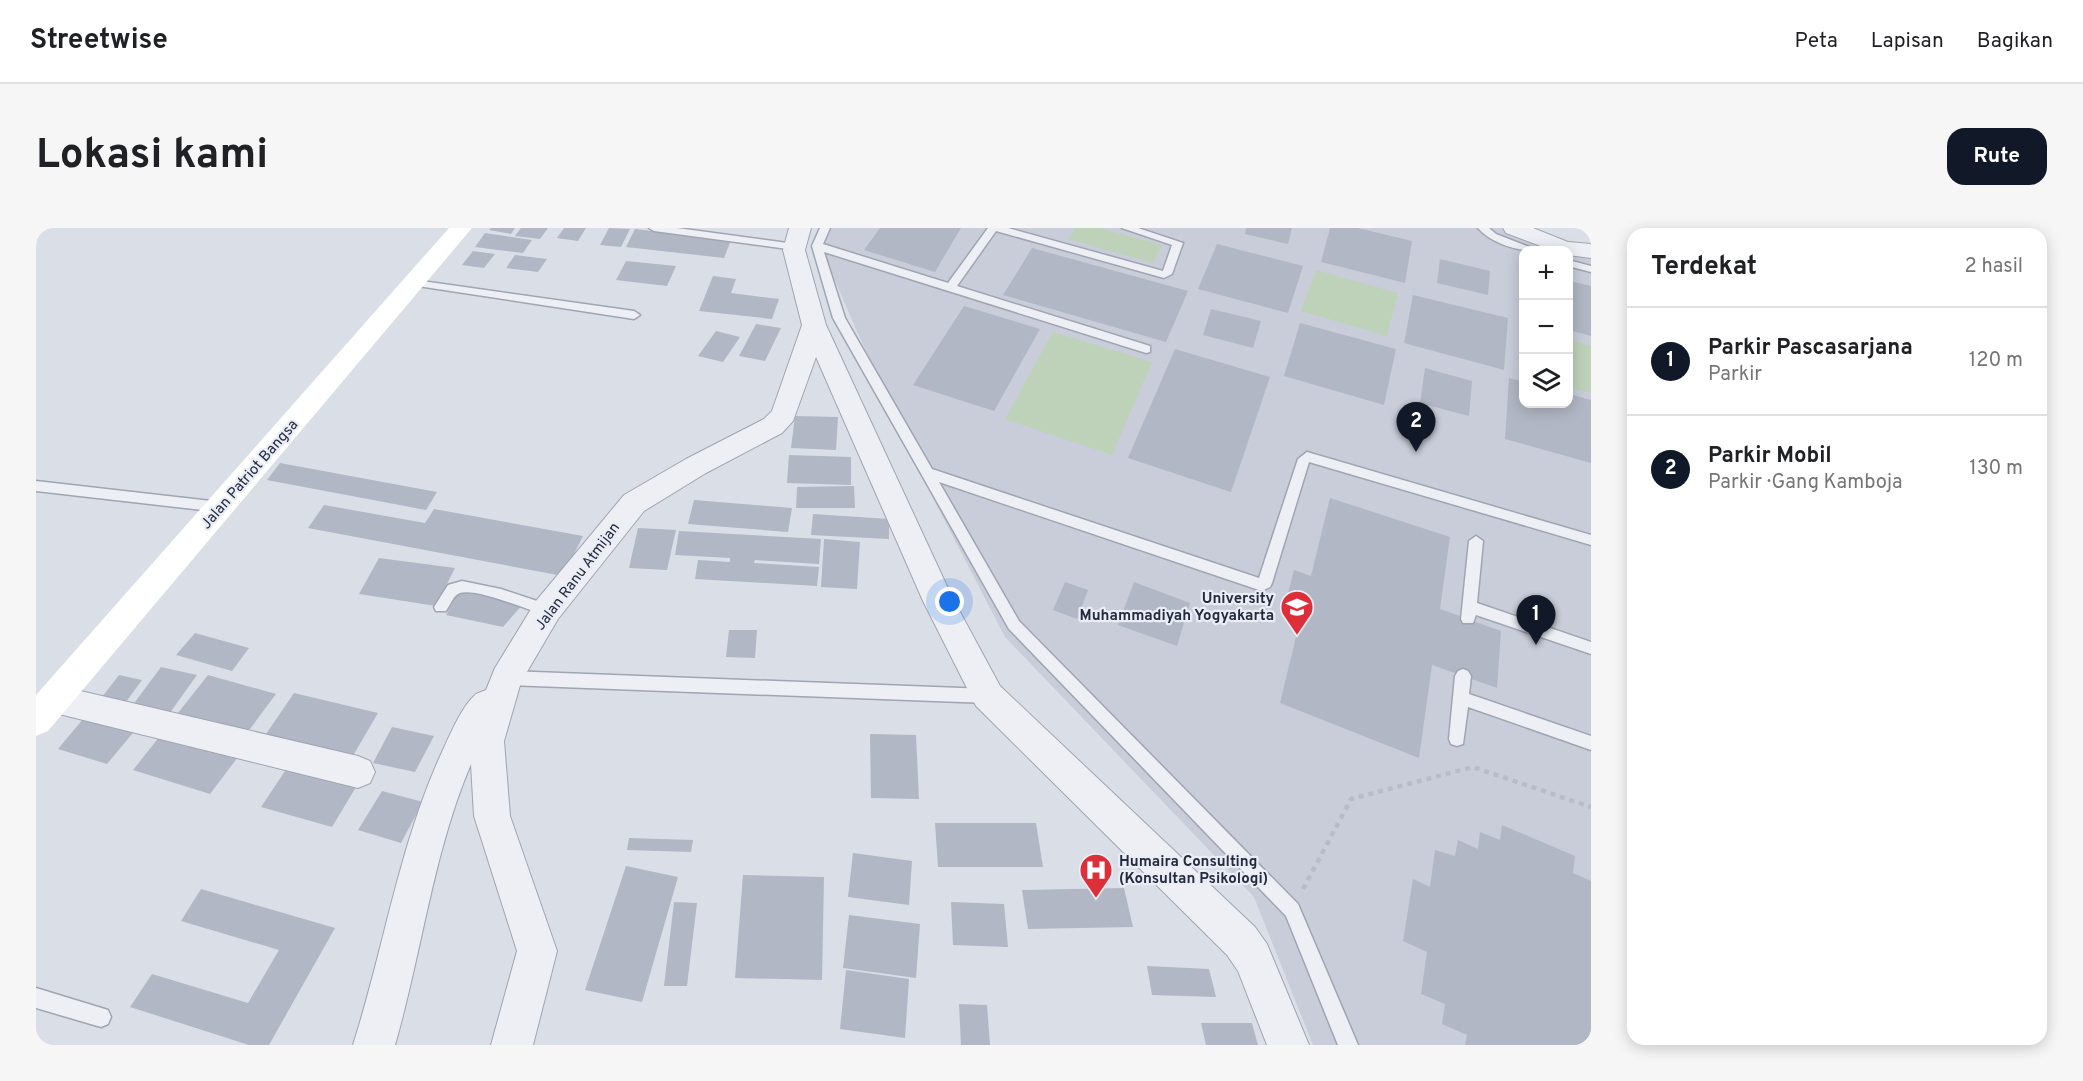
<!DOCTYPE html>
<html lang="id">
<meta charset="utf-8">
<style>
body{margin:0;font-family:Overpass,sans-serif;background:#f6f6f6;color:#202124}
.controls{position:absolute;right:18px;top:18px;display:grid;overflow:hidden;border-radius:12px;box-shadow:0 3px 15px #0003}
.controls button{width:54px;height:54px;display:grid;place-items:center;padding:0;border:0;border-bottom:2px solid #e0e0e0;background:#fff;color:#202124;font:30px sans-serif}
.you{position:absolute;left:914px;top:374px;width:21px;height:21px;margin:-15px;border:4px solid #fff;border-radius:50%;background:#1a73e8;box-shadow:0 0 0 9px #1a73e833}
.badge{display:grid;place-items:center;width:39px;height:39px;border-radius:50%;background:#111827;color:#fff;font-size:20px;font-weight:700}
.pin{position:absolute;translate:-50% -50px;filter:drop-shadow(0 2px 3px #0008)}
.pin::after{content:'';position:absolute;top:32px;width:21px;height:18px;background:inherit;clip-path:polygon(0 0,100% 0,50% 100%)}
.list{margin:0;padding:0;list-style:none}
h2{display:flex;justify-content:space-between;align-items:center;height:78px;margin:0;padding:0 24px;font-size:26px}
h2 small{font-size:20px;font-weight:400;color:#757577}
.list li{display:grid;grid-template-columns:39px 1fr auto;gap:18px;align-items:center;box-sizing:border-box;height:108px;padding:0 24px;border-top:2px solid #e0e0e0}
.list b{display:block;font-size:22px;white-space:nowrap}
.list p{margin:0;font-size:20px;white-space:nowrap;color:#757577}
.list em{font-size:20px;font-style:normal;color:#757577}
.icon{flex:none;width:33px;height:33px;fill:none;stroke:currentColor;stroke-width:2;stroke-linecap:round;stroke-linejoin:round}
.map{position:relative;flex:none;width:1555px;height:817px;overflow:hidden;border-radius:18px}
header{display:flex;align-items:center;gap:36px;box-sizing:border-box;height:84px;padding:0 30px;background:#fff;border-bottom:2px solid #e0e0e0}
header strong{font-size:28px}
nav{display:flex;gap:33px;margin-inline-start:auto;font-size:21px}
.intro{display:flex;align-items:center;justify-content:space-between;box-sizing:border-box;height:144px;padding:0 36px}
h1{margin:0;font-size:42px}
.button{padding:15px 27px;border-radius:18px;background:#111827;color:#fff;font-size:21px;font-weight:700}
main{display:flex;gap:36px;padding:0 36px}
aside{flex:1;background:#fff;border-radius:18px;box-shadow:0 3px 15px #0003}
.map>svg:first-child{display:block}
.built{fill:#c8cdd9}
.green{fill:#bed2ba}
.building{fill:#b1b7c4}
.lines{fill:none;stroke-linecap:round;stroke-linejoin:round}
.lane-casing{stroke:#9fa5b1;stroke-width:3}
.street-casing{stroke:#9fa5b1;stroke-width:2}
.path{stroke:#b8bcc5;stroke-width:4.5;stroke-dasharray:5 5;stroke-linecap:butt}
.lane{fill:#edeff5;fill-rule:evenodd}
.street{fill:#edeff5;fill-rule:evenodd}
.secondary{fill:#fff;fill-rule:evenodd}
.labels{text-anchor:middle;stroke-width:4.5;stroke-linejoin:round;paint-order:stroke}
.street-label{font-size:15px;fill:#232b3e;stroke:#eaedf5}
.poi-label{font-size:15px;font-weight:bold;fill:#232b3e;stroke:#eaedf5;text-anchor:end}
</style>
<header>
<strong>Streetwise</strong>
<nav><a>Peta</a><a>Lapisan</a><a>Bagikan</a></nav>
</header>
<div class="intro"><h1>Lokasi kami</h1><a class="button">Rute</a></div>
<main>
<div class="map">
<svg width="1555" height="817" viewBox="0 0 1555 817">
<rect width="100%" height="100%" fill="#dadee7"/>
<!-- built -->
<path class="built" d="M791,0H1465L1471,5L1519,22H1488V176H1532L1533,26L1555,28V817H1277L1218,669L969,409L883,243L819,99L785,20Z"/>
<!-- green -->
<path class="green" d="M1039,0H1064L1126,17L1117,35L1033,11Z
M1280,42L1362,65L1351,108L1265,83Z
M1017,104L1116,134L1076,227L969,191Z
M1533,112L1555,118V165L1533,159Z"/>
<!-- building -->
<path class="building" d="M455,0H479L475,6L453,2Z
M485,0H512L504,11L479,8Z
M528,0H550L542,13L521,10Z
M573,0L594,1L585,19L564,17Z
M844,0H925L899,44L828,22Z
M1210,0H1256L1252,16L1209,6Z
M1294,0H1322L1376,13L1369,55L1285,34Z
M599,1L695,12L688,30L590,19Z
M449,5L496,12L487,25L439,19Z
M1181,16L1267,38L1252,85L1162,61Z
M996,20L1152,63L1130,114L967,67Z
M437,23L459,26L448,40L426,37Z
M479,27L511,31L502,44L470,40Z
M1404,31L1454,43L1452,67L1401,55Z
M590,33L640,38L631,58L580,52Z
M677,48L700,51L695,65L743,71L736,91L663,83Z
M1533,53L1555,58V108L1533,102Z
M1377,67L1472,90L1468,142L1368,115Z
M928,78L1004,101L958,183L877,157Z
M1175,81L1225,93L1217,120L1167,107Z
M1264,95L1360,121L1348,177L1248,148Z
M720,96L745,100L729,133L703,128Z
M680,103L704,109L687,134L662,128Z
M1139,121L1234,149L1195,264L1092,230Z
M1389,140L1436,153L1433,188L1384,175Z
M1473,150L1488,154V176H1533V166L1555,172V235L1469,211Z
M759,188L802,189L800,222L755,220Z
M753,227L815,229V257L751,255Z
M244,235L401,264L390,282L231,252Z
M818,258L819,280H760L761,259Z
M1294,270L1414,309L1404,381L1465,403L1461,460L1396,437L1383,530L1244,475L1267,380L1250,373L1258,342L1275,348Z
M658,272L756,280L752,304L652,296Z
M288,277L389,295L398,281L547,308L527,348L272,300Z
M777,286L853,291V311L775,307Z
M602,300L640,302L631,342L593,340Z
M643,303L785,311L783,336L719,332L718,335L783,339L781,358L659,351L662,332L694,334V330L639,327Z
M788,311L824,314L821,361L785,359Z
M343,330L419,340L400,378L323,366Z
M1029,354L1052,362L1041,391L1017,382Z
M1098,354L1154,375L1141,418L1082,397Z
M423,363L487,376L467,399L410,387Z
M693,402H721L719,430L690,429Z
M159,405L213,420L196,443L140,427Z
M125,439L161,447L133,486L96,478Z
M83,447L106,452L90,474L66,469Z
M172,447L240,466L211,505L142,485Z
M258,465L342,485L315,531L228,509Z
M52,485L101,500L71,536L22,521Z
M356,499L398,508L379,544L337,535Z
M128,503L205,525L174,566L97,542Z
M834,506L880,507L883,571L835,570Z
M251,540L320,559L296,599L225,579Z
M346,563L387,574L365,615L322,602Z
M899,595H1000L1007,639H902Z
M1466,597L1539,628L1537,645L1555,653V817H1429L1431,807L1406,796L1409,776L1385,766L1391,724L1367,713L1377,651L1394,659L1399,622L1419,628L1422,612L1442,621L1444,604L1464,612Z
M593,610L657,612L655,624L591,622Z
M817,625L876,633L873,677L812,669Z
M590,638L642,649L606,774L549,762Z
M707,647L788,649L786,752L699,750Z
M1088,660L1097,699L992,701L986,662Z
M165,661L299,700L233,817H213L94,779L116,746L212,775L243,722L145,693Z
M638,674L661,675L651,758H628Z
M915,674L968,676L972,719L917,717Z
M813,687L884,696L880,750L807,740Z
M1111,738L1173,741L1180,769L1116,767Z
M810,742L873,751L869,810L804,801Z
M923,776L951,777L954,817H925Z
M1165,795H1216L1222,817H1170Z"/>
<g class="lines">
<!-- lane casing -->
<g class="lane-casing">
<path id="lane" d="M613,0H641L759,16L764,19L759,22L618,3Z
M784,0H794L787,16L912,55L952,0H972L1127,43L1136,17L1086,0H1102L1147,15L1136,46L1128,50L960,3L921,58L1114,118V124L1110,125L788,24L809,90L896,241L1223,350L1262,231L1271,224L1555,307V317L1273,234L1236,355L1234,359L1226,363L903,254L983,393L1262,676L1322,817H1302L1250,688L973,401L797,90L776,18Z
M1442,0H1453L1460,6L1501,22C1482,24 1455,15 1442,0Z
M1532,32L1555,38V44L1532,38Z
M379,52L598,83L604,87L598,91L375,57L374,55Z
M0,253L184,274L191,279L184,284L0,263Z
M1440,308L1447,313L1441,375L1555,414V426L1440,387L1437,395H1427L1425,391L1433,313Z
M426,353L465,361L516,378L518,382L516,386L511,388C493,382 441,360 424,365C417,367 414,378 410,383H400L398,379L412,357Z
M1427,441L1432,443L1435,448L1433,466L1555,508V522L1432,479L1427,516L1421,518L1415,516L1413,511L1419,448L1422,443Z
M470,443L952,461L958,463L960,468L958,473L952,475L470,457L465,455L462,450L465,445Z
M0,760L72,782L75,789L72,796L65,799L0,780Z"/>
</g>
<!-- street casing -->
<g class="street-casing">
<path id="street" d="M753,0H775L769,22L790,97L916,369L964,458L1219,699L1231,716L1273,817H1231L1202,743L1191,727L940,478L887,373L780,129L757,193L746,205L670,245L608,283L522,391L485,454L468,513L474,588L521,723L497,817H455L481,723L438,588L435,536C397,625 386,724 359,817H317C348,720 363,617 406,524C414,507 425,480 438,468C440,465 446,464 450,462L459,440L500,373L588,267L650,231L728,191L736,183L766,97L747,22Z
M1467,0H1497L1532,14L1555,16V30L1532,27V22H1515L1470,5Z
M19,457L322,528L334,533L339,544L334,555L322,560L19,485L7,481L3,471L7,461Z"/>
</g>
<!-- path -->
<path class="path" d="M1267,661L1315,571L1437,539L1555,579"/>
<!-- lane -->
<use href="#lane" class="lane"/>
<!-- street -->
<use href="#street" class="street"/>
<!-- secondary -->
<path class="secondary" d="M413,0H436L12,503L0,508V467Z"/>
</g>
<!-- icons -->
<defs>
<g id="university-pin" transform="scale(1.725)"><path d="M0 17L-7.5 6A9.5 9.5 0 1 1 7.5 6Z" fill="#dc2f3a" stroke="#eaedf5"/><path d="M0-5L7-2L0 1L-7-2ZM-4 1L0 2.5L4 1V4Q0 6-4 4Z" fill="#fff"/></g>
<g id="hospital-pin" transform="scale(1.725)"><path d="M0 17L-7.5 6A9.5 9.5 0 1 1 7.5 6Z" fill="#dc2f3a" stroke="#eaedf5"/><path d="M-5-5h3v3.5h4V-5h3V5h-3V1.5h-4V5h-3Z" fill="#fff"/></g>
</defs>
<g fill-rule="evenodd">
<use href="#university-pin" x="1261" y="379"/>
<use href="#hospital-pin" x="1060" y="642"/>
</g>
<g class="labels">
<!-- street labels -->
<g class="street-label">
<text transform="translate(213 246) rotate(-49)" y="5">Jalan Patriot Bangsa</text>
<text transform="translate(541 348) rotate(-53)" y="5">Jalan Ranu Atmijan</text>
</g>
<!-- poi labels -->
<g class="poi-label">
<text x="1238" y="375">University<tspan x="1238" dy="17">Muhammadiyah Yogyakarta</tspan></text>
<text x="1083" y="638" text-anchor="start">Humaira Consulting<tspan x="1083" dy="17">(Konsultan Psikologi)</tspan></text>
</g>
</g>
</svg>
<div class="controls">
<button>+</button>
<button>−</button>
<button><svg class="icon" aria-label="layers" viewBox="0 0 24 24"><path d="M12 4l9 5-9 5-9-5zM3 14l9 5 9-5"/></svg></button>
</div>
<div class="you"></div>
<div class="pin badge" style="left:1500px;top:417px">1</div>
<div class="pin badge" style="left:1380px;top:224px">2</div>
</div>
<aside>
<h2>Terdekat<small>2 hasil</small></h2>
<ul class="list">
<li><span class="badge">1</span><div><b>Parkir Pascasarjana</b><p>Parkir</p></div><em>120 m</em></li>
<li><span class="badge">2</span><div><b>Parkir Mobil</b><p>Parkir · Gang Kamboja</p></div><em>130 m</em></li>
</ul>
</aside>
</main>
